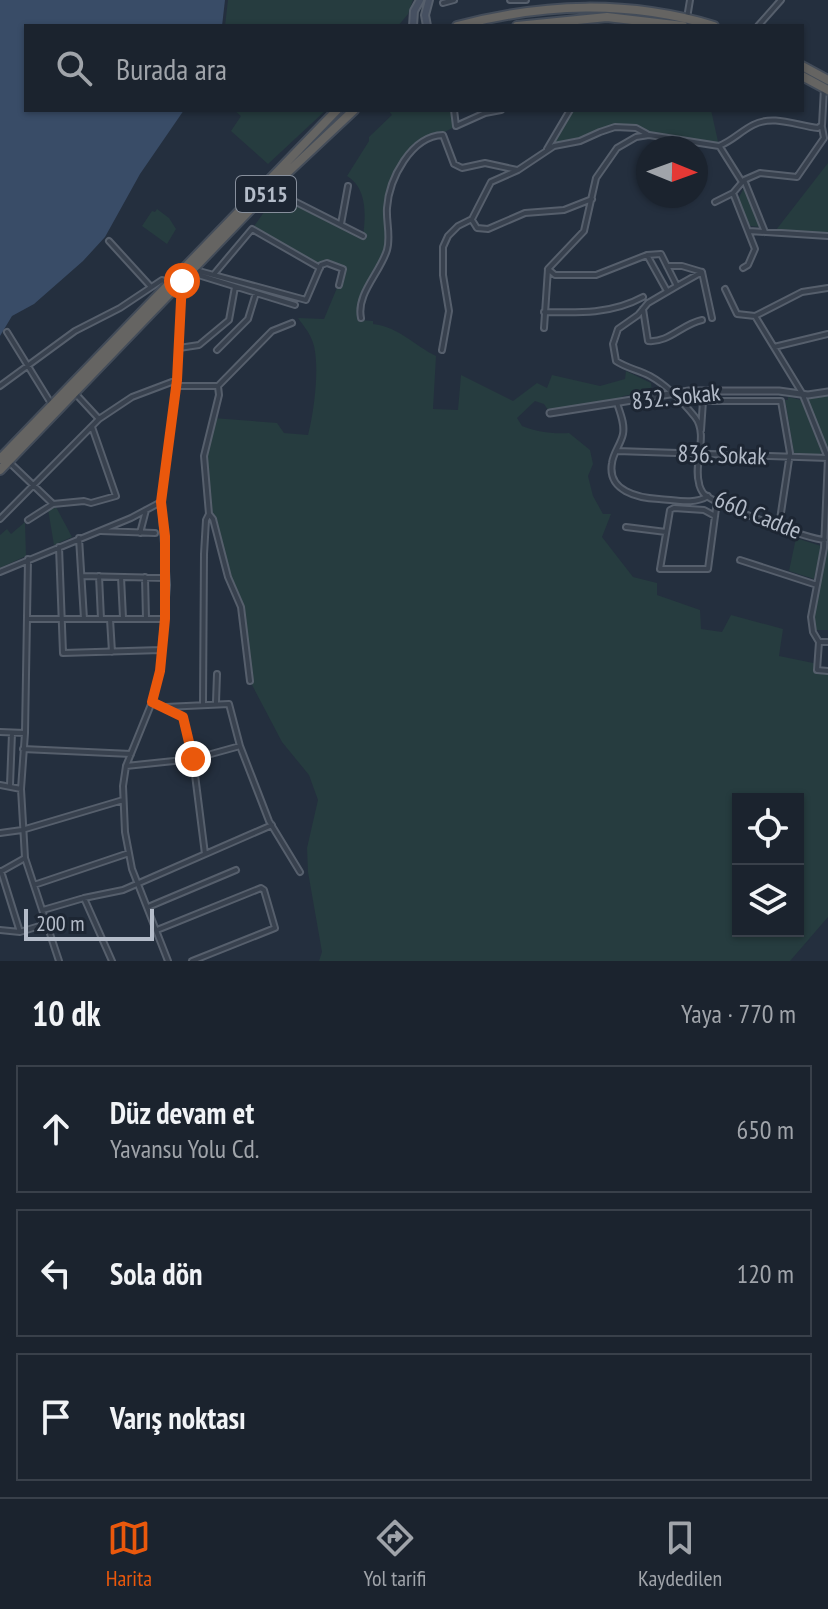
<!DOCTYPE html>
<html lang="tr">
<meta charset="utf-8">
<style>
body{margin:0;font-family:"PT Sans Narrow",sans-serif;background:#242b36;color:#f1f3f6}
.controls{position:absolute;right:24px;bottom:24px;display:grid;overflow:hidden;border-radius:0px;box-shadow:0 2px 6px #0004}
.controls button{width:72px;height:72px;display:grid;place-items:center;padding:0;border:0;border-bottom:2px solid #39404a;background:#1b232e;color:#f1f3f6;font:40px sans-serif}
.compass{position:absolute;left:636px;top:136px;width:72px;height:72px;border-radius:50%;background:#1b232e;box-shadow:0 2px 6px #0004;rotate:91deg}
.scale{position:absolute;left:24px;bottom:20px;width:130px;box-sizing:border-box;padding-left:8px;border:4px solid #b4bcc9;border-top:0;font-size:22px;line-height:28px;white-space:nowrap;color:#b4bcc9;-webkit-text-stroke:6px #1d2633;paint-order:stroke}
.stop{position:absolute;width:24px;height:24px;margin:-18px;border:6px solid #ea580c;border-radius:50%;background:#fff}
.stop.end{background:#ea580c;border-color:#fff;box-shadow:0 2px 8px #0008}
.list{margin:0;padding:0;list-style:none}
h2{display:flex;justify-content:space-between;align-items:center;height:104px;margin:0;padding:0 32px;font-size:34px}
h2 small{font-size:26px;font-weight:400;color:#a0a4aa}
.list li{display:grid;grid-template-columns:52px 1fr auto;gap:24px;align-items:center;box-sizing:border-box;height:128px;margin:0 16px 16px;padding:0 16px;border:2px solid #39404a;border-radius:0px}
.list b{display:block;font-size:30px;white-space:nowrap}
.list p{margin:0;font-size:26px;white-space:nowrap;color:#a0a4aa}
.list em{font-size:26px;font-style:normal;color:#a0a4aa}
.icon{flex:none;width:44px;height:44px;fill:none;stroke:currentColor;stroke-width:2;stroke-linecap:round;stroke-linejoin:round}
.map{position:relative;flex:none;width:828px;height:961px;overflow:hidden}
.search{position:absolute;background:#1b232e;box-shadow:0 2px 6px #0004;left:24px;right:24px;top:24px;height:88px;display:flex;align-items:center;gap:20px;box-sizing:border-box;padding:0 28px;border-radius:0px;color:#a0a4aa;font-size:30px}
.sheet{height:536px;background:#1b232e}
nav{display:flex;justify-content:space-around;align-items:center;box-sizing:border-box;height:112px;border-top:2px solid #39404a;background:#1b232e;font-size:22px;color:#a0a4aa}
nav a{display:grid;justify-items:center;gap:4px}
nav .on{color:#ea580c}
.map>svg:first-child{display:block}
.green{fill:#263c3f;fill-rule:evenodd}
.water{fill:#394c67}
.lines{fill:none;stroke-linecap:round;stroke-linejoin:round}
.minor-casing{stroke:#565f6c;stroke-width:8}
.tertiary-casing{stroke:#565f6c;stroke-width:9}
.secondary-casing{stroke:#565f6c;stroke-width:10}
.trunk-casing{stroke:#434c59;stroke-width:12}
.minor{stroke:#38414e;stroke-width:4}
.tertiary{stroke:#38414e;stroke-width:5}
.secondary{stroke:#465061;stroke-width:6}
.trunk{stroke:#656462;stroke-width:8}
.route{stroke:#ea580c;stroke-width:10}
.labels{text-anchor:middle;stroke-width:6;stroke-linejoin:round;paint-order:stroke}
.shield{fill:#1d2633;stroke:#878f9c;stroke-width:2}
.shield-label{font-size:22px;font-weight:bold;fill:#b4bcc9}
.street-label{font-size:24px;fill:#b4bcc9;stroke:#1d2633}
</style>
<div class="map">
<svg width="828" height="961" viewBox="0 0 828 961">
<rect width="100%" height="100%" fill="#242f3e"/>
<!-- green -->
<path class="green" d="M228,0H413L408,14L398,26H225Z
M234,110H326L268,164L231,131L241,116Z
M388,110H454L456,126L418,146L396,172L388,198L387,250L366,292L360,294L361,320L373,321V324C399,327 415,346 436,356L433,409L458,410L461,375L513,401L537,383L547,388L552,375L600,386L625,379L626,371L651,383L652,391L623,396L617,403L550,413L544,404L535,401L517,418L522,426C537,432 552,434 569,433L590,450L593,464L588,476L593,496L603,514H611L602,537L633,577L657,583V595L700,610L701,629L722,632L731,615L783,629L779,656L818,664V669L828,671V917L790,961H319L322,952L308,872L307,848L318,800L309,775L282,742L250,681L241,607L228,577L213,519L209,514L204,467L213,418L277,423L284,433L308,435C314,413 321,361 312,340C309,332 303,325 298,318L324,319L342,276L343,269L327,263L320,268L252,229L279,191L363,236C366,215 367,188 347,176L369,141V137L392,115ZM738,799H798V931H738Z
M570,110H711L719,146L649,135L636,128L615,127L580,141L554,146L546,153Z
M828,163V233L776,230Z
M745,186L761,227L749,226L738,199Z
M157,209L169,218L176,229L167,244L142,226L152,211L155,212Z
M828,396V450L807,399Z
M788,397L801,400L821,451L820,455L794,453L785,400H788Z
M56,507L72,537L54,545L48,509Z
M25,522L26,556L0,568V535L7,529L11,534Z
M796,538L821,546L814,579L789,571Z
M828,539V630H816L814,617Z"/>
<!-- water -->
<path class="water" d="M0,0H225L222,26H26V110H184L140,174L105,237L83,261L34,304L12,316L0,336Z"/>
<g class="lines">
<!-- minor casing -->
<g class="minor-casing">
<path id="minor" d="M510,0H526
M443,3L454,0
M687,18L690,0
M758,26L781,0
M454,110L456,126L485,113L501,110
M720,147L742,182
M547,149L570,110
M744,180L765,232
M273,186L290,199L363,236
M733,193L755,249L748,265L743,268
M715,202L733,193L744,180L760,173L797,177L824,138L822,127
M472,220L477,228L488,229L525,213L564,210L592,199
M341,224L348,186
M749,231L828,236
M109,241L151,287
M647,255L661,254L677,286L702,272
M667,266H682L702,272L712,318
M548,269L555,275H596L647,255L667,291
M215,273L252,229L320,268
M195,274L295,305
M184,285L199,271L306,300L321,265L327,263L343,269L339,285
M677,286L648,303L638,315L618,329L613,344L616,361C626,368 639,370 650,376C668,386 682,401 695,417C709,435 693,463 699,483C699,486 702,492 704,494C716,505 808,539 825,540
M725,289L737,314L755,316L802,292L828,288
M643,309L648,341C669,343 682,324 702,320
M544,312C579,313 612,314 643,297
M755,316L802,393L828,458L824,548L811,617L813,632L819,642L817,670L828,671
M361,318C356,294 380,273 387,250C391,236 386,222 387,208C389,179 411,136 443,135L454,164L462,168L485,163L517,170
M544,328L548,269L584,231L596,178L617,148L636,137L649,135L719,146C732,141 741,131 753,125C774,114 797,126 818,128L822,125L824,88
M7,332L52,405
M774,347L828,334
M179,348L199,345L229,320L235,287
M217,350L248,319L256,293
M442,350L449,311L443,275V247L448,236L458,226L472,219L491,182L518,170L554,146L580,141L600,132L615,127L636,128L647,134
M0,386L75,331L120,308L162,280L169,283
M176,386H218L272,331L292,323
M74,392L99,419
M617,403C620,413 625,423 623,434C621,444 613,453 612,463C607,491 638,498 659,499C676,500 694,505 708,496
M701,430L703,401H781L790,453L779,526
M617,451L828,458
M9,462L53,504
M209,514L213,519L228,577L241,607L250,681
M715,516L704,510L674,508L670,510L660,569H708L717,501
M0,519L99,419L132,397L177,380
M28,520L53,504L84,501L91,503L116,496L92,427
M626,527L666,532
M101,531L155,533
M140,533L146,510
M79,538L84,619
M59,547L63,653L161,650
M740,560L817,585
M0,572L131,518L161,502
M82,576L166,578
M99,576L101,619
M121,577L123,618
M145,577L146,619
M29,619H165
M110,619L112,652
M819,642H828
M152,702L183,717L193,759L205,854
M216,702L217,674
M203,703L204,554L206,520L209,514L204,456L219,395L218,386
M165,707L229,704L240,746L269,821L300,872
M0,732L25,733L21,789L25,858L59,961
M25,733L28,559
M23,749L131,754
M126,766L193,759L240,746
M0,785L21,789
M10,785L12,733
M0,833L22,830L123,800
M1,871L20,932
M0,872L25,858
M34,885L129,853
M84,898L112,961
M148,907L236,870
M43,910L84,898L123,890L272,825
M0,930L20,932L46,924
M157,930L261,888L264,890L275,928L192,961
M168,961L132,869L125,832L123,786L126,766L152,702L160,671L167,585L161,502L177,380L182,283"/>
</g>
<!-- tertiary casing -->
<g class="tertiary-casing">
<path id="tertiary" d="M550,413L689,391H779L808,395L828,392"/>
</g>
<!-- secondary casing -->
<g class="secondary-casing">
<path id="secondary" d="M413,26L414,11L420,0
M427,26L425,15L429,0"/>
</g>
<!-- trunk casing -->
<g class="trunk-casing">
<path id="trunk" d="M457,26C544,3 628,0 714,26
M517,26L607,17L683,26
M802,66L828,80
M802,76L828,90
M0,459L337,110
M0,470L273,186L354,110"/>
</g>
<!-- minor -->
<use href="#minor" class="minor"/>
<!-- tertiary -->
<use href="#tertiary" class="tertiary"/>
<!-- secondary -->
<use href="#secondary" class="secondary"/>
<!-- trunk -->
<use href="#trunk" class="trunk"/>
</g>
<g class="lines">
<!-- route -->
<path class="route" d="M182,281L177,380L161,502L165,536V619L160,671L152,702L183,717L193,759"/>
</g>
<g class="labels">
<!-- shield labels -->
<rect class="shield" x="236" y="176" width="60" height="36" rx="6"/>
<g class="shield-label">
<text x="266" y="202">D515</text>
</g>
<!-- street labels -->
<g class="street-label">
<text transform="translate(676 397) rotate(-6)" y="8">832. Sokak</text>
<text transform="translate(722 455) rotate(2)" y="8">836. Sokak</text>
<text transform="translate(758 515) rotate(22)" y="8">660. Cadde</text>
</g>
</g>
</svg>
<div class="controls">
<button><svg class="icon" aria-label="locate" viewBox="0 0 24 24"><circle cx="12" cy="12" r="6"/><path d="M12 2v4M12 18v4M2 12h4M18 12h4"/></svg></button>
<button><svg class="icon" aria-label="layers" viewBox="0 0 24 24"><path d="M12 4l9 5-9 5-9-5zM3 14l9 5 9-5"/></svg></button>
</div>
<svg class="compass" viewBox="-18 -18 36 36"><path d="M0-13l5 13h-10z" fill="#e53935"/><path d="M0 13l5-13h-10z" fill="#a0a4aa"/></svg>
<div class="scale">200 m</div>
<div class="stop" style="left:182px;top:281px"></div>
<div class="stop end" style="left:193px;top:759px"></div>
<div class="search"><svg class="icon" aria-label="search" viewBox="0 0 24 24"><circle cx="10" cy="10" r="6"/><path d="M15 15l6 6"/></svg>Burada ara</div>
</div>
<section class="sheet">
<h2>10 dk<small>Yaya · 770 m</small></h2>
<ul class="list">
<li><svg class="icon" aria-label="ahead" viewBox="0 0 24 24"><path d="M12 20V5M6 11l6-6 6 6"/></svg><div><b>Düz devam et</b><p>Yavansu Yolu Cd.</p></div><em>650 m</em></li>
<li><svg class="icon" aria-label="left" viewBox="0 0 24 24"><path d="M17 20v-9H6M10 6l-5 5 5 5"/></svg><div><b>Sola dön</b></div><em>120 m</em></li>
<li><svg class="icon" aria-label="arrive" viewBox="0 0 24 24"><path d="M6 21V4h12l-3 4 3 4H6"/></svg><div><b>Varış noktası</b></div></li>
</ul>
</section>
<nav>
<a class="on"><svg class="icon" aria-label="map" viewBox="0 0 24 24"><path d="M3 6l6-2 6 2 6-2v14l-6 2-6-2-6 2zM9 4v14M15 6v14"/></svg>Harita</a>
<a><svg class="icon" aria-label="directions" viewBox="0 0 24 24"><path d="M12 3l9 9-9 9-9-9zM9 14v-3h6M13 9l2 2-2 2"/></svg>Yol tarifi</a>
<a><svg class="icon" aria-label="saved" viewBox="0 0 24 24"><path d="M7 4h10v16l-5-4-5 4z"/></svg>Kaydedilen</a>
</nav>
